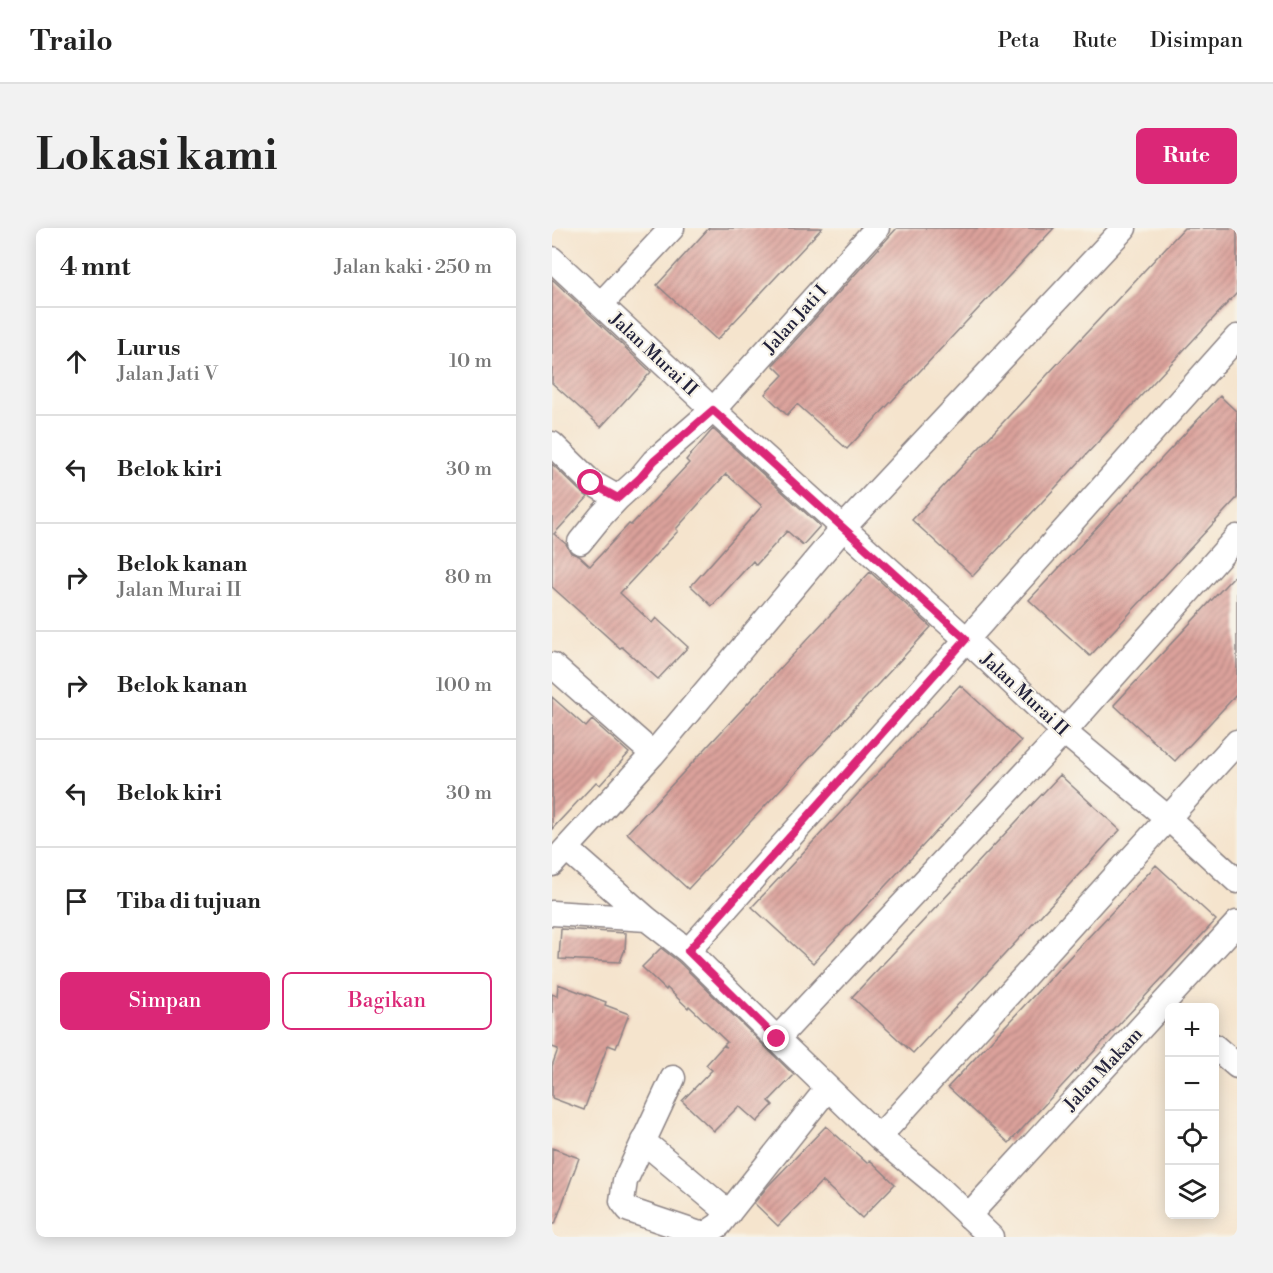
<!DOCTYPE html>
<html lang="id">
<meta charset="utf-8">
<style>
body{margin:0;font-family:"Libre Bodoni",serif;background:#f2f2f2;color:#222}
.controls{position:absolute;right:18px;bottom:18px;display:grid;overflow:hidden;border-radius:9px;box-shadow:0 3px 15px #0003}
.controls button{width:54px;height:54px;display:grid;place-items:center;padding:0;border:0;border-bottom:2px solid #e0e0e0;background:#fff;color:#222;font:30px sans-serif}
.stop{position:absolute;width:18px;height:18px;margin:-14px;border:4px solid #db2777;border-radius:50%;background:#fff}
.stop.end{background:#db2777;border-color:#fff;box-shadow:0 2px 6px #0008}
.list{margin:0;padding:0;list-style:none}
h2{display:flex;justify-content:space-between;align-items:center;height:78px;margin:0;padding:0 24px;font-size:26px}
h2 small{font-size:20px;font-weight:400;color:#767676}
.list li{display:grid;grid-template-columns:39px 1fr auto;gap:18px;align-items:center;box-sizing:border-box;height:108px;padding:0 24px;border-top:2px solid #e0e0e0}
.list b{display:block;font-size:22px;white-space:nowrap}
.list p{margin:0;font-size:20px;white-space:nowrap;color:#767676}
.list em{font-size:20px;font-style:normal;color:#767676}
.actions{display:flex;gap:12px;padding:18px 24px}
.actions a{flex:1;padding:14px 0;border:2px solid #db2777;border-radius:9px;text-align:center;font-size:21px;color:#db2777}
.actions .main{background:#db2777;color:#fff}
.icon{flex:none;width:33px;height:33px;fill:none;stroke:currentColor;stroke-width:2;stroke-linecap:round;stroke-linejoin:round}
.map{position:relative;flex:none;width:685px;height:1009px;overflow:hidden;border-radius:9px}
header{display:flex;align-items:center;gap:36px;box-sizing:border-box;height:84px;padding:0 30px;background:#fff;border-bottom:2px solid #e0e0e0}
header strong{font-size:28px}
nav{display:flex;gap:33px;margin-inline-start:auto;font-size:21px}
.intro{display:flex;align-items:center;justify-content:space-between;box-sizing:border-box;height:144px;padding:0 36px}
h1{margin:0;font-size:42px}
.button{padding:15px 27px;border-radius:9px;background:#db2777;color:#fff;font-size:21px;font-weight:700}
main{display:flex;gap:36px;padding:0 36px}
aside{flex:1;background:#fff;border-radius:9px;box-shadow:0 3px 15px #0003}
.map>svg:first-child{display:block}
.building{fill:url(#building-hatch)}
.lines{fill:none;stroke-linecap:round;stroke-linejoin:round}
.minor-casing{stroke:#8c8384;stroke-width:27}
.minor{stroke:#fff;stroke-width:24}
.route{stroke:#db2777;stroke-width:8}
.labels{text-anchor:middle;stroke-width:4.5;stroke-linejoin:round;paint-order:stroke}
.street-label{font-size:18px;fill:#22223b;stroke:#f7f3e8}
</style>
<header>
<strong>Trailo</strong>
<nav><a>Peta</a><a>Rute</a><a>Disimpan</a></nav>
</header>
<div class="intro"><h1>Lokasi kami</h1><a class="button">Rute</a></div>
<main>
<aside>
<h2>4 mnt<small>Jalan kaki · 250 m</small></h2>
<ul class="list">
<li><svg class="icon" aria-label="ahead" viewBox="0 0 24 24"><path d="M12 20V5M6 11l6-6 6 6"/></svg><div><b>Lurus</b><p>Jalan Jati V</p></div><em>10 m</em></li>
<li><svg class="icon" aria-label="left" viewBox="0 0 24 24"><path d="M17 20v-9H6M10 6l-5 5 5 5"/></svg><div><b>Belok kiri</b></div><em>30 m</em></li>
<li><svg class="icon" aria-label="right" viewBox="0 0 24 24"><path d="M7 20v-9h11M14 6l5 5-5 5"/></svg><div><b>Belok kanan</b><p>Jalan Murai II</p></div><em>80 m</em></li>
<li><svg class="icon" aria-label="right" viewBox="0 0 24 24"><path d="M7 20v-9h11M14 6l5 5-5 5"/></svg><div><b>Belok kanan</b></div><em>100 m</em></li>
<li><svg class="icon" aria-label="left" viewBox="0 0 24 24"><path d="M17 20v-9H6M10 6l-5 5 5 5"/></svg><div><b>Belok kiri</b></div><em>30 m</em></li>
<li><svg class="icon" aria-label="arrive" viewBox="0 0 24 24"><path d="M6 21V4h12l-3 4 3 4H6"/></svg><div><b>Tiba di tujuan</b></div></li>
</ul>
<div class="actions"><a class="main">Simpan</a><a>Bagikan</a></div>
</aside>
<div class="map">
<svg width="685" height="1009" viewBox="0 0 685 1009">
<defs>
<pattern id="building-hatch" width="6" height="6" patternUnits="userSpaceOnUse" patternTransform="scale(1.5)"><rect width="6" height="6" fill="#dca29b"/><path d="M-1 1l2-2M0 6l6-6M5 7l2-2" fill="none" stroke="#b28480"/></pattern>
</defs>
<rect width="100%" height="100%" fill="#f7f3e8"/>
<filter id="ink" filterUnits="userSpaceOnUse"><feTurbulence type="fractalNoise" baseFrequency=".0167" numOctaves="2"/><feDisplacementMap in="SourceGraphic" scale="12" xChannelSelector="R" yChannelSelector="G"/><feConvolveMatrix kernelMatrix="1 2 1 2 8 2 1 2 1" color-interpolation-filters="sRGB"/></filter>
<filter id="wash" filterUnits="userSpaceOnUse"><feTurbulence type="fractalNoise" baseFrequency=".008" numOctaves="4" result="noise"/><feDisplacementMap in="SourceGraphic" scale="24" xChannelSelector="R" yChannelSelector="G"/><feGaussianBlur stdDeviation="1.35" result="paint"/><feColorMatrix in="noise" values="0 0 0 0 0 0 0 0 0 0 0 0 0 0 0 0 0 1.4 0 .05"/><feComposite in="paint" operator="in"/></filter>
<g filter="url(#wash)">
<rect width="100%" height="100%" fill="#f5e4cd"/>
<g id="blocks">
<!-- building -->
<path class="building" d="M157,0H270L165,112L105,57Z
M345,0H502L295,221L245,176L235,187L213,166L231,147L221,137Z
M632,0H685V65L421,348L360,292Z
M0,51L99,144L49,199L0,155Z
M668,168L685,184V270L538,428L477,372Z
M161,201L268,298L251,317L235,303L204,337L201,333L160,378L139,358L210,278L174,246L124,301L126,303L68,365L100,395L104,390L136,419L106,451L70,419L68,420L0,359V236L30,265L36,269L2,306L14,316L19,325L27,328L38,338L77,296L79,297L137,235L134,232Z
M318,344L379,399L136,661L75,605Z
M685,345V466L623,533L562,477Z
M408,457L469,513L261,735L200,679Z
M0,469L34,499L40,492L77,525L48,557L44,554L0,601Z
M508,547L568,602L361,825L300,769Z
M604,637L664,692L457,915L396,859Z
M9,701L74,705L73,721L68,734L7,731Z
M109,720L127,734L242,847L217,873L221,877L205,894L187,878L162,903L130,873L160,842L154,837L171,818L175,819L172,817L175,814L137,778L136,780L115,760L114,762L90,739Z
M6,756L54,774L53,777L77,786L64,820L56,817L32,882L0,870V838L6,821L0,819V766L5,768Z
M274,898L315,935L318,932L343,956L310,990L270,953L226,998L202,975L216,958Z
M0,920L27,930L3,996H0Z"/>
</g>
</g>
<g filter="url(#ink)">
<use href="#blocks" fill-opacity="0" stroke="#8c8384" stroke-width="1.5"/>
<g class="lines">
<!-- minor casing -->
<g class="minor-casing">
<path id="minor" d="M0,31L161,182L414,411L512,504L617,591L685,653
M49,76L120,0
M0,216L40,255L66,270
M28,314L49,288L66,270L88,250L102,233L161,182L325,0
M0,437L101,526
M15,621L95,691L136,723L225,811L327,909L379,952L439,1009
M0,636L101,526L291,300L572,0
M0,685L95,691
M136,723L685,109
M225,811L512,504L685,309
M662,818L685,838
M121,850L73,953L70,973L77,982L148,1006L155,1005L167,997L275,861
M327,909L685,514
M91,913L177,985
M416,988L685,695"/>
</g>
<!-- minor -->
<use href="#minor" class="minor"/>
</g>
</g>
<g class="lines" filter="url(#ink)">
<!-- route -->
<path class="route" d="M39,255L66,270L88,250L102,233L161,182L414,411L136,723L225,811"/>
</g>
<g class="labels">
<!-- street labels -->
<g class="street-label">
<text transform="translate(243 91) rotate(-48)" y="6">Jalan Jati I</text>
<text transform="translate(102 126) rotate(43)" y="6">Jalan Murai II</text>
<text transform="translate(473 466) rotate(43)" y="6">Jalan Murai II</text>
<text transform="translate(551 841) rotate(-47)" y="6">Jalan Makam</text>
</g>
</g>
</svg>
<div class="controls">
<button>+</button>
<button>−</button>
<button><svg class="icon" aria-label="locate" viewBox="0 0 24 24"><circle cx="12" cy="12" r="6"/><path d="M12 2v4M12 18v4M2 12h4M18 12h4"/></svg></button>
<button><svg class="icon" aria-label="layers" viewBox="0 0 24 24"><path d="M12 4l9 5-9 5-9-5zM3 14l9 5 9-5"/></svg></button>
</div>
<div class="stop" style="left:39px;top:255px"></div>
<div class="stop end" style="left:225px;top:811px"></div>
</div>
</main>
